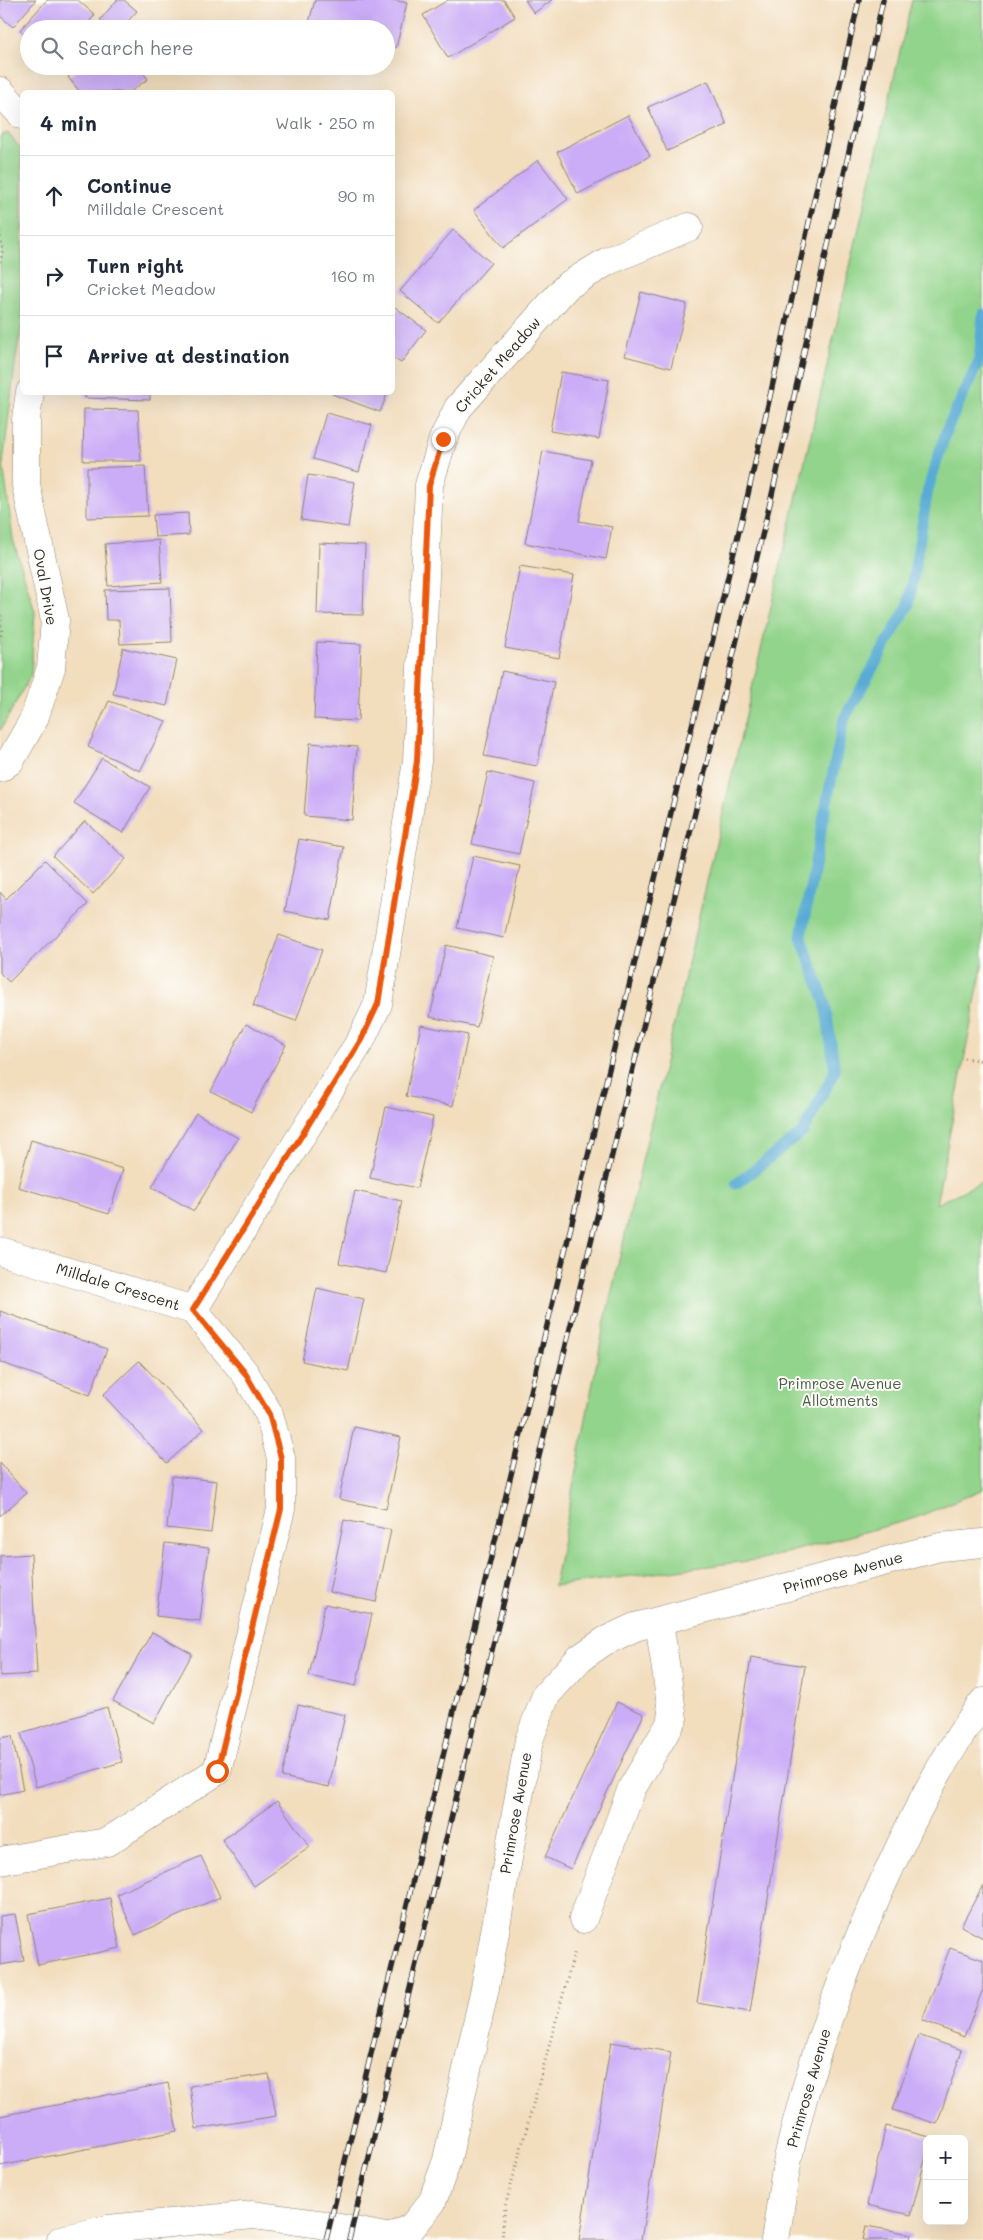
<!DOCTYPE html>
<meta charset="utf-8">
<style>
body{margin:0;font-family:Mali,sans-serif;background:#f2f2f3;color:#1f2937}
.controls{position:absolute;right:15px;bottom:15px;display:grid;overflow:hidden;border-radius:8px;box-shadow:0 5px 20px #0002}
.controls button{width:45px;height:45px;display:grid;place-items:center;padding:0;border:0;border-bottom:1px solid #e0e1e3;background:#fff;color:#1f2937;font:25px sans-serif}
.stop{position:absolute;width:15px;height:15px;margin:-11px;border:4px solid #ea580c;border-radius:50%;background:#fff}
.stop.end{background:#ea580c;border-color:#fff;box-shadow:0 1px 5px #0008}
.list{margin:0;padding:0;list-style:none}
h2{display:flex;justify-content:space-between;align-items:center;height:65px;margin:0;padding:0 20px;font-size:21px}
h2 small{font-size:16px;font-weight:400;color:#747a83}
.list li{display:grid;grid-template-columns:32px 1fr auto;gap:15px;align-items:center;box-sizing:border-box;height:80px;padding:0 20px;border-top:1px solid #e0e1e3}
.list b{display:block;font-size:19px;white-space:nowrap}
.list p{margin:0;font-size:16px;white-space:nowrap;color:#747a83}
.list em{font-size:16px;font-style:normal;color:#747a83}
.icon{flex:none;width:28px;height:28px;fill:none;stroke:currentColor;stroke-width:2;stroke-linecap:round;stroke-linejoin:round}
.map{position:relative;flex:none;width:983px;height:2240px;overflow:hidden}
.search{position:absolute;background:#fff;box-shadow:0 5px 20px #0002;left:20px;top:20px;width:375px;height:55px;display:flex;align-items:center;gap:12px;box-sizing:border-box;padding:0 18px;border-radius:28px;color:#747a83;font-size:19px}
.panel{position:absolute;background:#fff;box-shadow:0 5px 20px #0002;left:20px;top:90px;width:375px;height:305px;border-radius:8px}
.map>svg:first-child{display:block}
.green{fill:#93d48c;stroke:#5f805c}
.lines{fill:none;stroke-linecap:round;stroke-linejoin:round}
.stream{stroke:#59abd4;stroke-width:11}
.building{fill:#caacf7}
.minor-casing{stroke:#8e8474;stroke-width:29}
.path{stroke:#8e8474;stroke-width:3;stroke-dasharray:1 4;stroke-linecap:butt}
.minor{stroke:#fff;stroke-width:28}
.rail-casing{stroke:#2b2b2b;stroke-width:5.5}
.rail{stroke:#fdfcf7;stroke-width:4;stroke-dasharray:11;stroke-linecap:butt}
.route{stroke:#ea580c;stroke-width:6}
.labels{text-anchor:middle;stroke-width:4;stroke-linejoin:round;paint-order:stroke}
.street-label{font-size:15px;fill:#2b2b2b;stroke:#fdfcf7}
.park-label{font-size:15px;fill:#4a5e48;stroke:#fdfcf7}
</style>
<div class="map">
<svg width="983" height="2240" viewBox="0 0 983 2240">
<rect width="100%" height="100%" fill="#fdfcf7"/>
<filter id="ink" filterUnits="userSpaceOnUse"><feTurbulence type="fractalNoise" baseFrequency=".02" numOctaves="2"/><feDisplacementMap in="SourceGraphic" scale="10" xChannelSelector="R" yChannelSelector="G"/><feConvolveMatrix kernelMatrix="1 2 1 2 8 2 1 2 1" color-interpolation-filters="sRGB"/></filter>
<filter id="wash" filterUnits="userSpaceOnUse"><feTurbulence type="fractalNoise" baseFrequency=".0096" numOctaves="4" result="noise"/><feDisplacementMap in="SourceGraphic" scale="20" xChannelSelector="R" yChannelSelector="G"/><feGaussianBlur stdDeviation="1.12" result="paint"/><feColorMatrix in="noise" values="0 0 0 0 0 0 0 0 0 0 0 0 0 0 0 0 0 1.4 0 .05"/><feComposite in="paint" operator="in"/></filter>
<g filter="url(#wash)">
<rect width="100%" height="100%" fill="#f2ddbd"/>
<!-- green -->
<path class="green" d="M912,0H983V962L936,1204L983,1181V1489L913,1519L763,1559L554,1586L604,1325Z
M8,133L22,150V325L16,357L3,463L13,539L35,612L31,675L0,731V136Z"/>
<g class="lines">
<!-- stream -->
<path class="stream" d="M736,1184L803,1132L835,1071L825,1002L801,937L822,825L844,719L909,604L928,489L947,429L979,361L983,314"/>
</g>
<g id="blocks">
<!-- building -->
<path class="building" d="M0,0H36L13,27L0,16Z
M47,0H78L95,15L83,29H29V37L20,30Z
M117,0H124L137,11L121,29H110L100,20Z
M315,0H393L407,3L396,48L386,45V29H319L308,26Z
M448,0H504L515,17L448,58L423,15Z
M525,0H552L534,13Z
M82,66H138L148,79L130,92H80L68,77Z
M708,81L727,125L667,151L648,107Z
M628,115L650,156L578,194L557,152Z
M538,160L568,199L503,248L474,210Z
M453,230L491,263L438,323L400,291Z
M641,292L687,304L671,368L625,356Z
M392,305L426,330L401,363L392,357Z
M561,372L609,380L599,439L550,431Z
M85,392H150V400L85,398Z
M332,392H388L380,412L332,394Z
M84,409L138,410L141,461H83Z
M326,413L372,425L359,472L313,459Z
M543,451L591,460L579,521L612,527L606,559L525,543Z
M145,466L148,516L87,518V468Z
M308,475L355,482L348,527L301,520Z
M188,513L189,535L155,537L153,515Z
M159,540L162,582L108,586L105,544Z
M319,543L365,545L363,615L317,614Z
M520,566L574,575L559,658L505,648Z
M170,588L172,642L120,644L119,620H106L105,590Z
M317,642L361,644L358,721L314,719Z
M123,648L177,660L167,706L113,694Z
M502,671L554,682L537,766L484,756Z
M109,701L166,721L140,771L88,747Z
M310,743L357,747L352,820L304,816Z
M102,758L150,787L123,833L74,803Z
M488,772L535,783L519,854L472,844Z
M85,821L126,859L93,894L53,856Z
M299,839L344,847L330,920L285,911Z
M473,856L520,866L504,938L457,928Z
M45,860L88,904L9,982L0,973V892L6,899Z
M279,935L322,950L296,1021L253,1006Z
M446,945L493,956L477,1027L430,1017Z
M246,1024L286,1045L251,1112L211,1091Z
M421,1025L468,1035L453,1106L406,1096Z
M386,1107L433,1117L417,1188L370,1178Z
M196,1113L238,1138L194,1211L152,1187Z
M31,1140L123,1169L109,1214L18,1187Z
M355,1191L402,1201L386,1273L339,1263Z
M317,1288L364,1299L348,1371L302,1361Z
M0,1311L107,1349L90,1395L0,1362Z
M139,1361L204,1429L167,1463L103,1395Z
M354,1427L401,1437L386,1509L339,1499Z
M0,1463L26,1493L0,1516Z
M172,1476L217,1481L211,1533L167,1528Z
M344,1520L391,1530L376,1602L329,1592Z
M165,1543L209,1548L200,1621L156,1616Z
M31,1554L37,1674L0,1676V1556Z
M325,1604L372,1614L356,1686L309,1676Z
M152,1632L192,1654L154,1723L113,1701Z
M751,1657L805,1666L750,2012L697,2003Z
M617,1702L644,1714L571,1869L545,1857Z
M298,1705L345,1715L329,1787L282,1777Z
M107,1707L122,1762L36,1787L21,1733Z
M12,1736L23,1790L0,1795V1738Z
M277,1801L310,1847L254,1886L222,1840Z
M201,1856L220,1897L135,1935L117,1894Z
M983,1885V1938L961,1926Z
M110,1898L120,1948L38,1965L28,1914Z
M15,1914L24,1961L0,1965V1916Z
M950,1948L983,1960V1989L964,2037L922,2020Z
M918,2035L962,2050L937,2124L893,2110Z
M611,2042L671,2052L641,2240H579Z
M269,2074L276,2116L196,2129L190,2086Z
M168,2083L177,2131L0,2166V2116Z
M886,2126L930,2137L927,2139V2152L911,2215L867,2205Z
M866,2226L911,2234L910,2240H863Z"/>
</g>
</g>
<g filter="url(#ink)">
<use href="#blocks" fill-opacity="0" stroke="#8e8474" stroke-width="1"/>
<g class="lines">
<!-- minor casing -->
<g class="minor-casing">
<path id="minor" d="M0,91L22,115
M0,768L10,761L34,719L51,668L55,620L26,485V419L30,392
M0,1251L193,1310L245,1373L269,1414L281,1458V1509L217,1771L107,1842L0,1861
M193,1310L361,1040L378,1004L417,761L429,485L443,439L458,408L567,286L608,261L689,227
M583,1919L632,1788L673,1719L659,1621
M61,2240L108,2229L253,2215L319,2224L390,2238L412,2227L432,2202L447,2160L485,1988L529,1740L546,1695L580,1658L605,1641L635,1627L940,1547L983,1543
M775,2240C780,2212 783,2182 789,2154C809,2065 841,1977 878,1894C908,1827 940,1761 983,1702"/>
</g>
<!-- path -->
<path class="path" d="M0,237L3,248L0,262
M0,615L2,633L0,637
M964,1058L983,1061
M502,2240L505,2207L575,1951"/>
<!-- minor -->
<use href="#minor" class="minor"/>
<!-- rail casing -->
<g class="rail-casing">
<path id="rail" d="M326,2240L748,494L859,0
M349,2240L771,499L883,0"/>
</g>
<!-- rail -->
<use href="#rail" class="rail"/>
</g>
</g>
<g class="lines" filter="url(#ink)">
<!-- route -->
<path class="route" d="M217,1771L281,1509V1458L269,1414L245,1373L193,1310L361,1040L378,1004L417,761L429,486L443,439"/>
</g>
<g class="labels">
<!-- street labels -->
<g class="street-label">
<text transform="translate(498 365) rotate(-49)" y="5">Cricket Meadow</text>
<text transform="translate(45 587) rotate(80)" y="5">Oval Drive</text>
<text transform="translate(118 1287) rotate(17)" y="5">Milldale Crescent</text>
<text transform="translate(843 1573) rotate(-15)" y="5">Primrose Avenue</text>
<text transform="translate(516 1813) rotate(-80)" y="5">Primrose Avenue</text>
<text transform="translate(809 2088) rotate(-74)" y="5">Primrose Avenue</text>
</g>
<!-- park labels -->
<g class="park-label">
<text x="840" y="1389">Primrose Avenue<tspan x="840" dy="17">Allotments</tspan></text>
</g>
</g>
</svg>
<div class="controls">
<button>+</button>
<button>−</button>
</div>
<div class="stop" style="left:217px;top:1771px"></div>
<div class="stop end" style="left:443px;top:439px"></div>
<div class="search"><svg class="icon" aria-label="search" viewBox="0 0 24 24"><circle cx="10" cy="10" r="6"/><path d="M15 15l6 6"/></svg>Search here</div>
<section class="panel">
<h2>4 min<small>Walk · 250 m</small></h2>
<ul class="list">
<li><svg class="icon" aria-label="ahead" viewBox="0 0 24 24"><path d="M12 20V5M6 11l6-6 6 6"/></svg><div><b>Continue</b><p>Milldale Crescent</p></div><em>90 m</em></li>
<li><svg class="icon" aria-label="right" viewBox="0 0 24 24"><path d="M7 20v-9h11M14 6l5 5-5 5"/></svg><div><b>Turn right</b><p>Cricket Meadow</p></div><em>160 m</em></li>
<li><svg class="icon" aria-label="arrive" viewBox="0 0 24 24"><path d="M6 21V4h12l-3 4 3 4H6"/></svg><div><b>Arrive at destination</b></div></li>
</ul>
</section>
</div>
